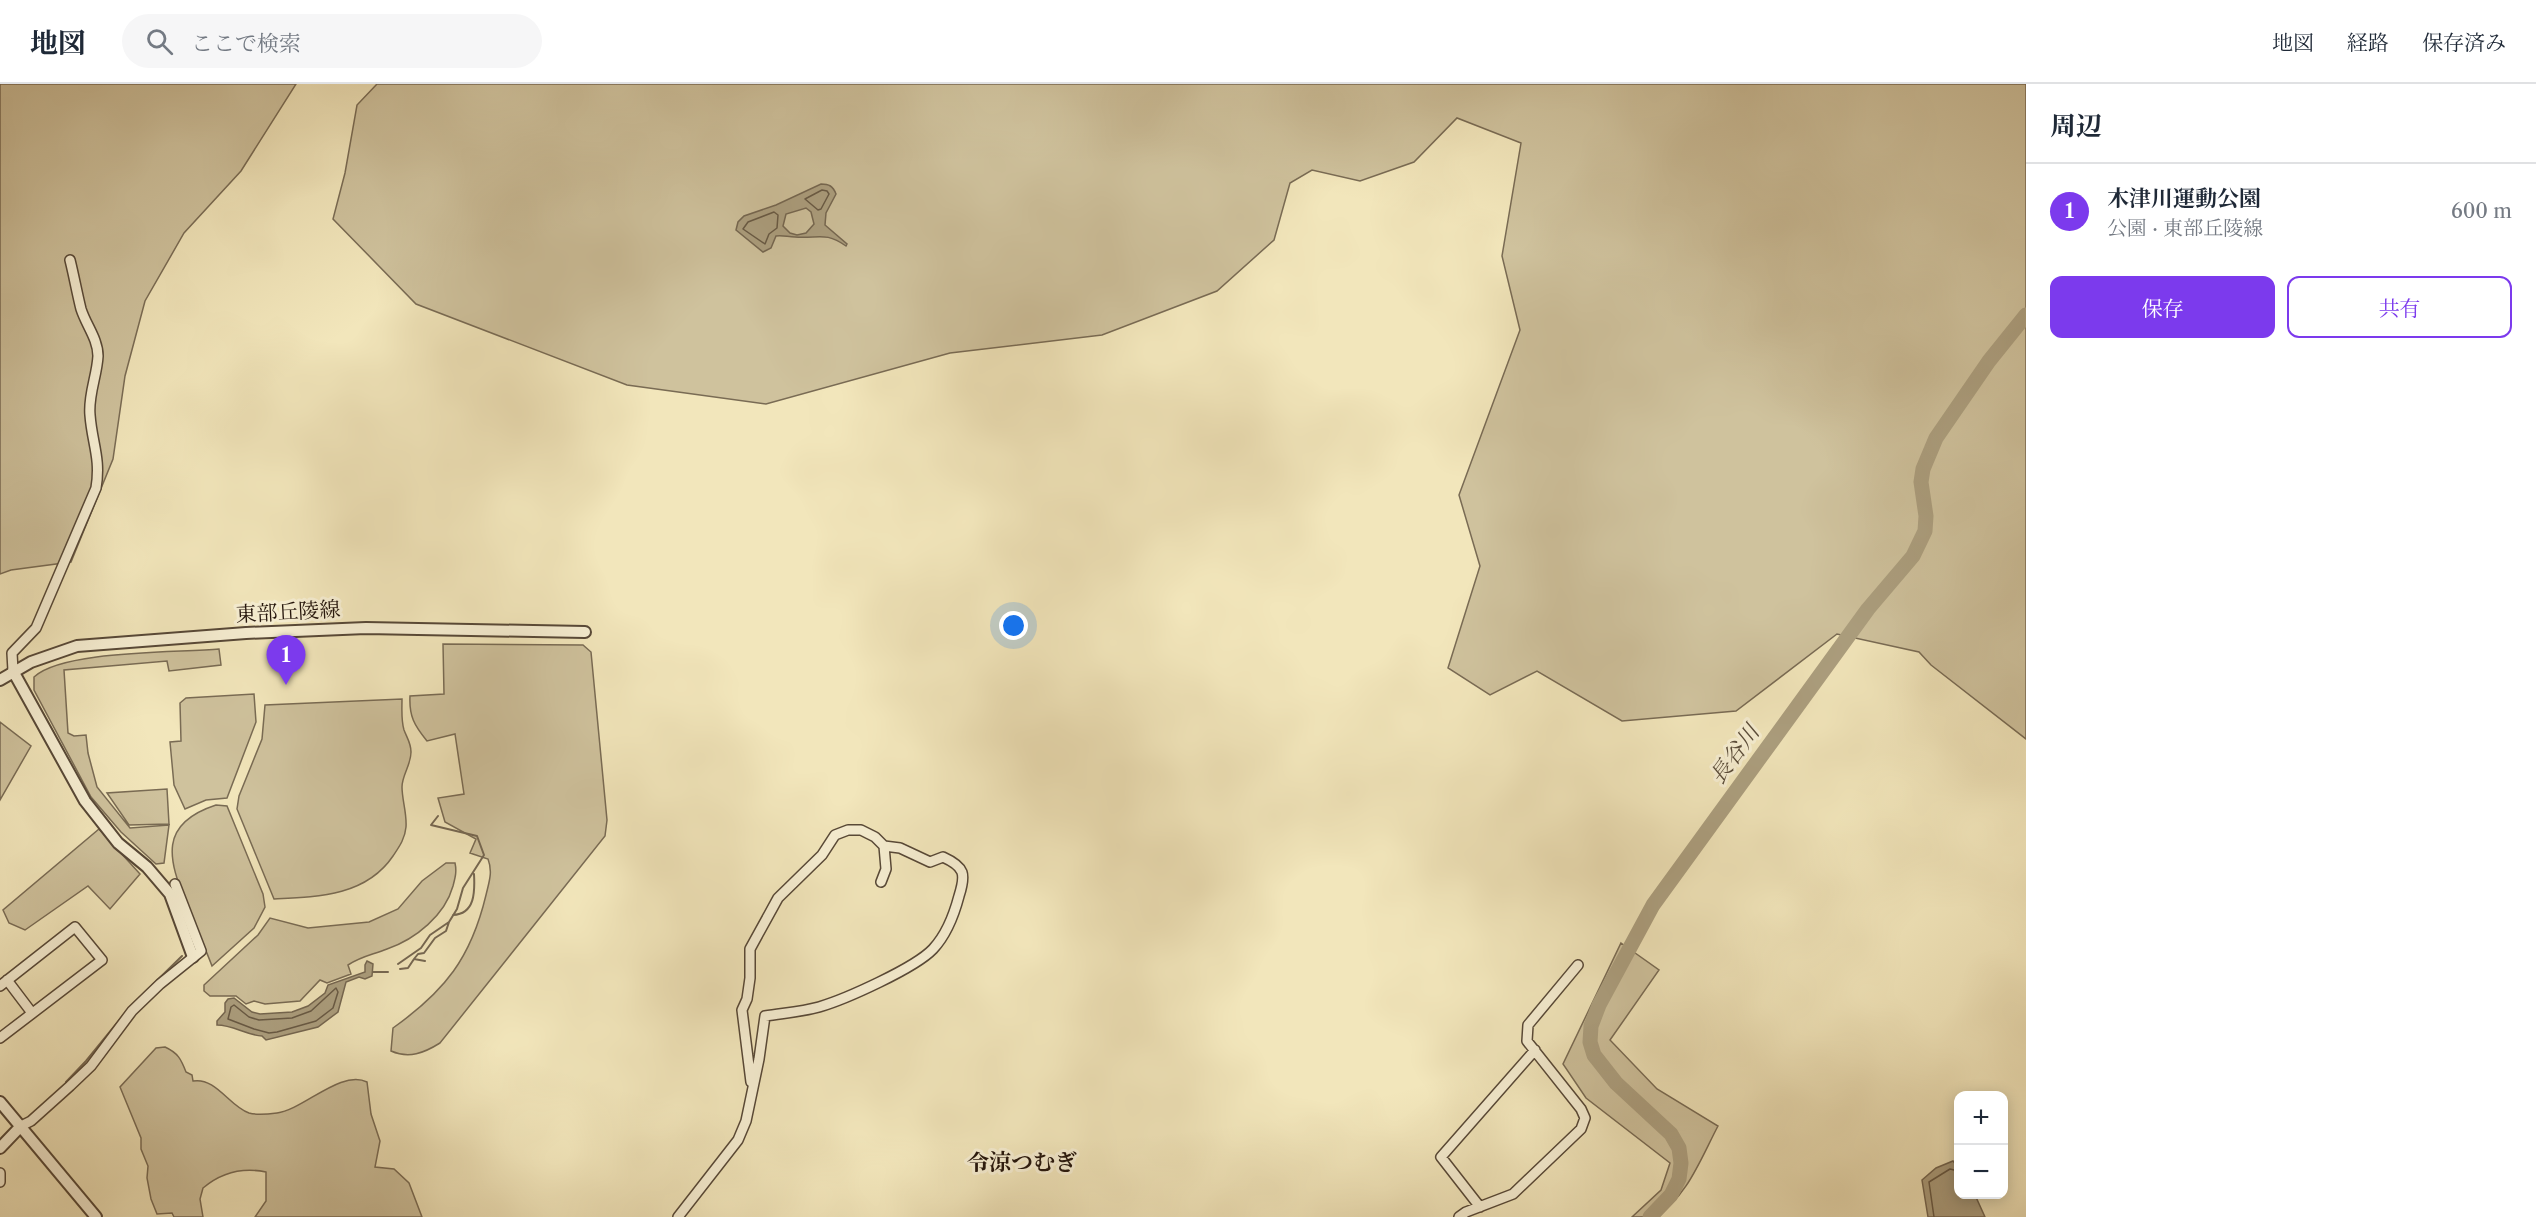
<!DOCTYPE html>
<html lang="ja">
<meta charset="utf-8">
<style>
body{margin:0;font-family:"Libre Caslon Text","Noto Serif JP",serif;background:#f6f6f7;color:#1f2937}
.controls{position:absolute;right:18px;bottom:18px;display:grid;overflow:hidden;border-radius:12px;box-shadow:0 3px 15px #0003}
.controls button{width:54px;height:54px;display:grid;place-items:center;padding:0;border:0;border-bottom:2px solid #e0e1e3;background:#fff;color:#1f2937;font:30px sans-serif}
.you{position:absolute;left:1014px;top:542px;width:21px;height:21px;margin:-15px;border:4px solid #fff;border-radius:50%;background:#1a73e8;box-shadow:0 0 0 9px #1a73e833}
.badge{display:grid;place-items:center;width:39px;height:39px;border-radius:50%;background:#7c3aed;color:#fff;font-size:20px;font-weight:700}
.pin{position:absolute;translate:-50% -50px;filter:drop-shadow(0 2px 3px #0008)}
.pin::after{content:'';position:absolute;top:32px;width:21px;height:18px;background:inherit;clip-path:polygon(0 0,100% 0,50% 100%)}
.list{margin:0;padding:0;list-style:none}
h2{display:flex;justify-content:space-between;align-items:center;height:78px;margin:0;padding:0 24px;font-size:26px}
h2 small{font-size:20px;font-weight:400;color:#747a83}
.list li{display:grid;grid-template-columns:39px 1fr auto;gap:18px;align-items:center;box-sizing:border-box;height:96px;padding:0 24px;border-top:2px solid #e0e1e3}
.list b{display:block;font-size:22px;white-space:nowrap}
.list p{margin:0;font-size:20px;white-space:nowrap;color:#747a83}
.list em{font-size:20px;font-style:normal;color:#747a83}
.actions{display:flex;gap:12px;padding:18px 24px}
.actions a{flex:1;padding:14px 0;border:2px solid #7c3aed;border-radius:12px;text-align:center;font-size:21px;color:#7c3aed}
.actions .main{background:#7c3aed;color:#fff}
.icon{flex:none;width:33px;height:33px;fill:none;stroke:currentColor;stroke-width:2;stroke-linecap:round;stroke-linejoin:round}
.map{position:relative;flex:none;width:2026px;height:1133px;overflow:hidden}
header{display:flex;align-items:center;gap:36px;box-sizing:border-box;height:84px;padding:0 30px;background:#fff;border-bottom:2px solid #e0e1e3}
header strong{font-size:28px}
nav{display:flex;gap:33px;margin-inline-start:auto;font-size:21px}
.search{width:420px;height:54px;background:#f6f6f7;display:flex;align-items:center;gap:15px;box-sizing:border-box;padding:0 21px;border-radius:33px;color:#747a83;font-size:22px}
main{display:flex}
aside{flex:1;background:#fff}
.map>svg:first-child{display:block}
.green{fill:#cfc29d;stroke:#796b54;stroke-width:1.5}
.water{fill:#ac9f7f;stroke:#756751;stroke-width:1.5;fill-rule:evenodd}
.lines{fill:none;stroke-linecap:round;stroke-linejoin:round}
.shore{stroke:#685a45;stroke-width:1.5}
.stream{stroke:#756751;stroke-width:2}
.river{stroke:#ac9f7f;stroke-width:15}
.minor-casing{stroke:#574837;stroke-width:12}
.tertiary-casing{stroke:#574837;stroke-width:14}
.minor{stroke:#f7efd3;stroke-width:9}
.tertiary{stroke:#f7efd3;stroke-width:10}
.labels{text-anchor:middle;stroke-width:6;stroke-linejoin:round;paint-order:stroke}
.street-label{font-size:21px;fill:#23140b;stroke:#f7efd3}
.water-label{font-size:22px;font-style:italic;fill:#5a4c39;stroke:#f7efd3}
.neighbourhood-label{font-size:22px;font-weight:bold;fill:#23140b;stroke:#f7efd3}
</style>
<header>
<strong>地図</strong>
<div class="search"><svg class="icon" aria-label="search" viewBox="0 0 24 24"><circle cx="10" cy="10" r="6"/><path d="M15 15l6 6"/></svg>ここで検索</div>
<nav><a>地図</a><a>経路</a><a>保存済み</a></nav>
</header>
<main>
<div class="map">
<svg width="2026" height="1133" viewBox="0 0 2026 1133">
<rect width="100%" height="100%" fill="#f2e6bb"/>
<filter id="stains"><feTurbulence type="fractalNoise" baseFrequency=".00333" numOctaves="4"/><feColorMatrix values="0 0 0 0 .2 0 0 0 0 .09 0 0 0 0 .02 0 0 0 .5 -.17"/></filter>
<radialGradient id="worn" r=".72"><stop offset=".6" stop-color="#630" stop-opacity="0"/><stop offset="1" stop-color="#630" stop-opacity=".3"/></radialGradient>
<!-- green -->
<path class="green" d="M0,0H296L241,87L184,149L145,217L125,292L113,375L71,478L11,486L0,490Z
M377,0H2026V655L1931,581L1919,568L1837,550L1736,627L1622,637L1537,587L1490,611L1448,584L1480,482L1459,411L1520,246L1502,172L1521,59L1457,34L1414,78L1360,97L1312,86L1290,99L1274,156L1217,207L1102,251L950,269L766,320L627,301L416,220L333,135L345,89L357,21Z
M443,560L583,561L591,568L607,736L605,752L440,959C424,969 409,975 391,967L393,944C445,907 471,874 486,811C489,798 493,788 488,775L470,769L476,755L445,738L438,714L464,710L455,650L427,657C414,641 409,632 410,612L444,610Z
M219,565L221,581L169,587L167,577L64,586L68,649L74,652L86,651L88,669L97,703L130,744L169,741L164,779L156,780L121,748L91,713L34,606V593C63,566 177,569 219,565Z
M254,610L256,638L227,714L206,716L185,725L174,701L170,658L181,657L180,619L186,614Z
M402,615C402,626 401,636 404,646C407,654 411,659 411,668C411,681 402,691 402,703C402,716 407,729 406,743C405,755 399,763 393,772C366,812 318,813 274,815L237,725L239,712L262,655L265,621Z
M0,638L31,662L0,716Z
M167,705L169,740L129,741L107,709Z
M216,721L227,722L263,810L265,823L254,844L212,882C204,861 195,841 187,821C168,775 158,740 216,721Z
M99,745L140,790L110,825L88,802L25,846L9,839L3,826Z
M446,779H455C457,788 455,794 453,802C445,831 416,855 387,865C372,871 362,872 348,881L351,890L327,899L320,896L300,917L265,920L254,917L246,920L236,912H210L204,907V901L258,851L270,834L308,844L369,838L398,825L422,797Z
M1621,859L1659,886L1610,956L1657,1005L1718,1042C1702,1072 1686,1116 1655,1132C1649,1133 1638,1133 1632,1133L1661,1106L1670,1079L1586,1014L1563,980Z
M165,963C178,969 181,975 186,988L192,991L193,997C216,993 229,1022 249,1029C256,1031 269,1030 277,1029C303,1026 341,985 367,998L371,1030L380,1057L375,1083L394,1085L409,1099L422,1133H255L266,1117V1088C242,1083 222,1088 203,1104L200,1115L203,1133H174L172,1129L157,1130L151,1115L147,1094L148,1082L141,1065V1054L120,1003L156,964Z"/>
<!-- water -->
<path class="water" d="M821,100C829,100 833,102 836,110L826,129L825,141L847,160L846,162C825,147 818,155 795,153C788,153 783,151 776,152L771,164L763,168L736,146L738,138L744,132L776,121ZM806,124L811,128L814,140L806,149L797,151L790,149L783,142L786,130Z
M367,877L373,880L372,892L365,895L359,893L346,898L338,928L318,943L266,956L262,952C246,951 233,941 217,941V937L225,928V919L228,915L234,914L252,928L260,930L292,928L308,922L325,909L328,901L365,888V881Z
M1953,1077L1958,1083V1110L1975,1111L1985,1133H1928L1922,1096L1936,1084Z"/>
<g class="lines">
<!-- shore -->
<path class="shore" d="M822,106L827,107L829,110L821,125L818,126L805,115Z
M774,128L778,131L777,144L769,150L765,160L743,145L748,138Z
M336,904L338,908L333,924L316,937L277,948L269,949L254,945L228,935L231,923L234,921L249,933L259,936L292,934L311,927Z
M1934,1133L1929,1098L1950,1085L1958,1087"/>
<!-- stream -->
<path class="stream" d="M453,831C475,830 475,808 474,790
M414,875L418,870L424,869L435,854L446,847L449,838
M398,880L421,864L430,851L449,838L457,825L463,804L484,771L477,752L431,741L438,732
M400,885L408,884L414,875L425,877
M373,888H388
M66,998L86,977L130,923L182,872"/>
<!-- river -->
<path class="river" d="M1650,1133L1671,1111L1679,1095L1681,1079L1679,1064L1671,1050L1616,999L1594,971L1590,958L1591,942L1599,921L1653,821L1868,525L1913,472L1925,447L1926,432L1921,398L1923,385L1936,354L1989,277L2026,231"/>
<!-- minor casing -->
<g class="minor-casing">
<path id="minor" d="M13,587L12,569L36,544L96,404C101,374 92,359 90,331C88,311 97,292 98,272C98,255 86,241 81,225C77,209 74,192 70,176
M7,896L32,929
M0,902L75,843L102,876L0,954
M751,998L742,926L747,915L750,894V865L778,814L822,771L835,751L848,746H861L875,753L884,762L886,785L881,798
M21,1042L31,1037L70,1002L91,982L132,927L160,900L201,867L175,800
M0,1089V1098
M1480,1123L1441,1073L1535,966
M678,1133L738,1056L746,1037L759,975L765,932C783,929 801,928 819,923C846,915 915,884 933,865C947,850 954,831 959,812C966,790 965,783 943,773L930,778L900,764L884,762
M1459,1133L1466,1128L1513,1110L1581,1045L1585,1034L1581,1025L1527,957L1528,941L1578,881"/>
</g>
<!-- tertiary casing -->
<g class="tertiary-casing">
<path id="tertiary" d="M13,587L85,717L118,759L147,783L170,810L193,873
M0,596L31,578L77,562L246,549L366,544L585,548
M0,1018L96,1133
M0,1064L21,1042"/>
</g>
<!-- minor -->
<use href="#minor" class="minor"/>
<!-- tertiary -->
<use href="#tertiary" class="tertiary"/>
</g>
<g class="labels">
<!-- street labels -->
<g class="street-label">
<text transform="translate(288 528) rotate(-3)" y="7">東部丘陵線</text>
</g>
<!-- water labels -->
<g class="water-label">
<text transform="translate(1734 670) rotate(-54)" y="8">長谷川</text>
</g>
<!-- neighbourhood labels -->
<g class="neighbourhood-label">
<text x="1022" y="1086">令涼つむぎ</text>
</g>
</g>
<rect width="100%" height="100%" filter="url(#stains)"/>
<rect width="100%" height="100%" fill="url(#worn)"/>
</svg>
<div class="controls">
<button>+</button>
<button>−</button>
</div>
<div class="you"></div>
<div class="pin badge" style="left:286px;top:601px">1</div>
</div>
<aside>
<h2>周辺<small></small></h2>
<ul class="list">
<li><span class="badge">1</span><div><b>木津川運動公園</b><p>公園 · 東部丘陵線</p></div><em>600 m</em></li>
</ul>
<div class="actions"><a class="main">保存</a><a>共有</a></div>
</aside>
</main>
